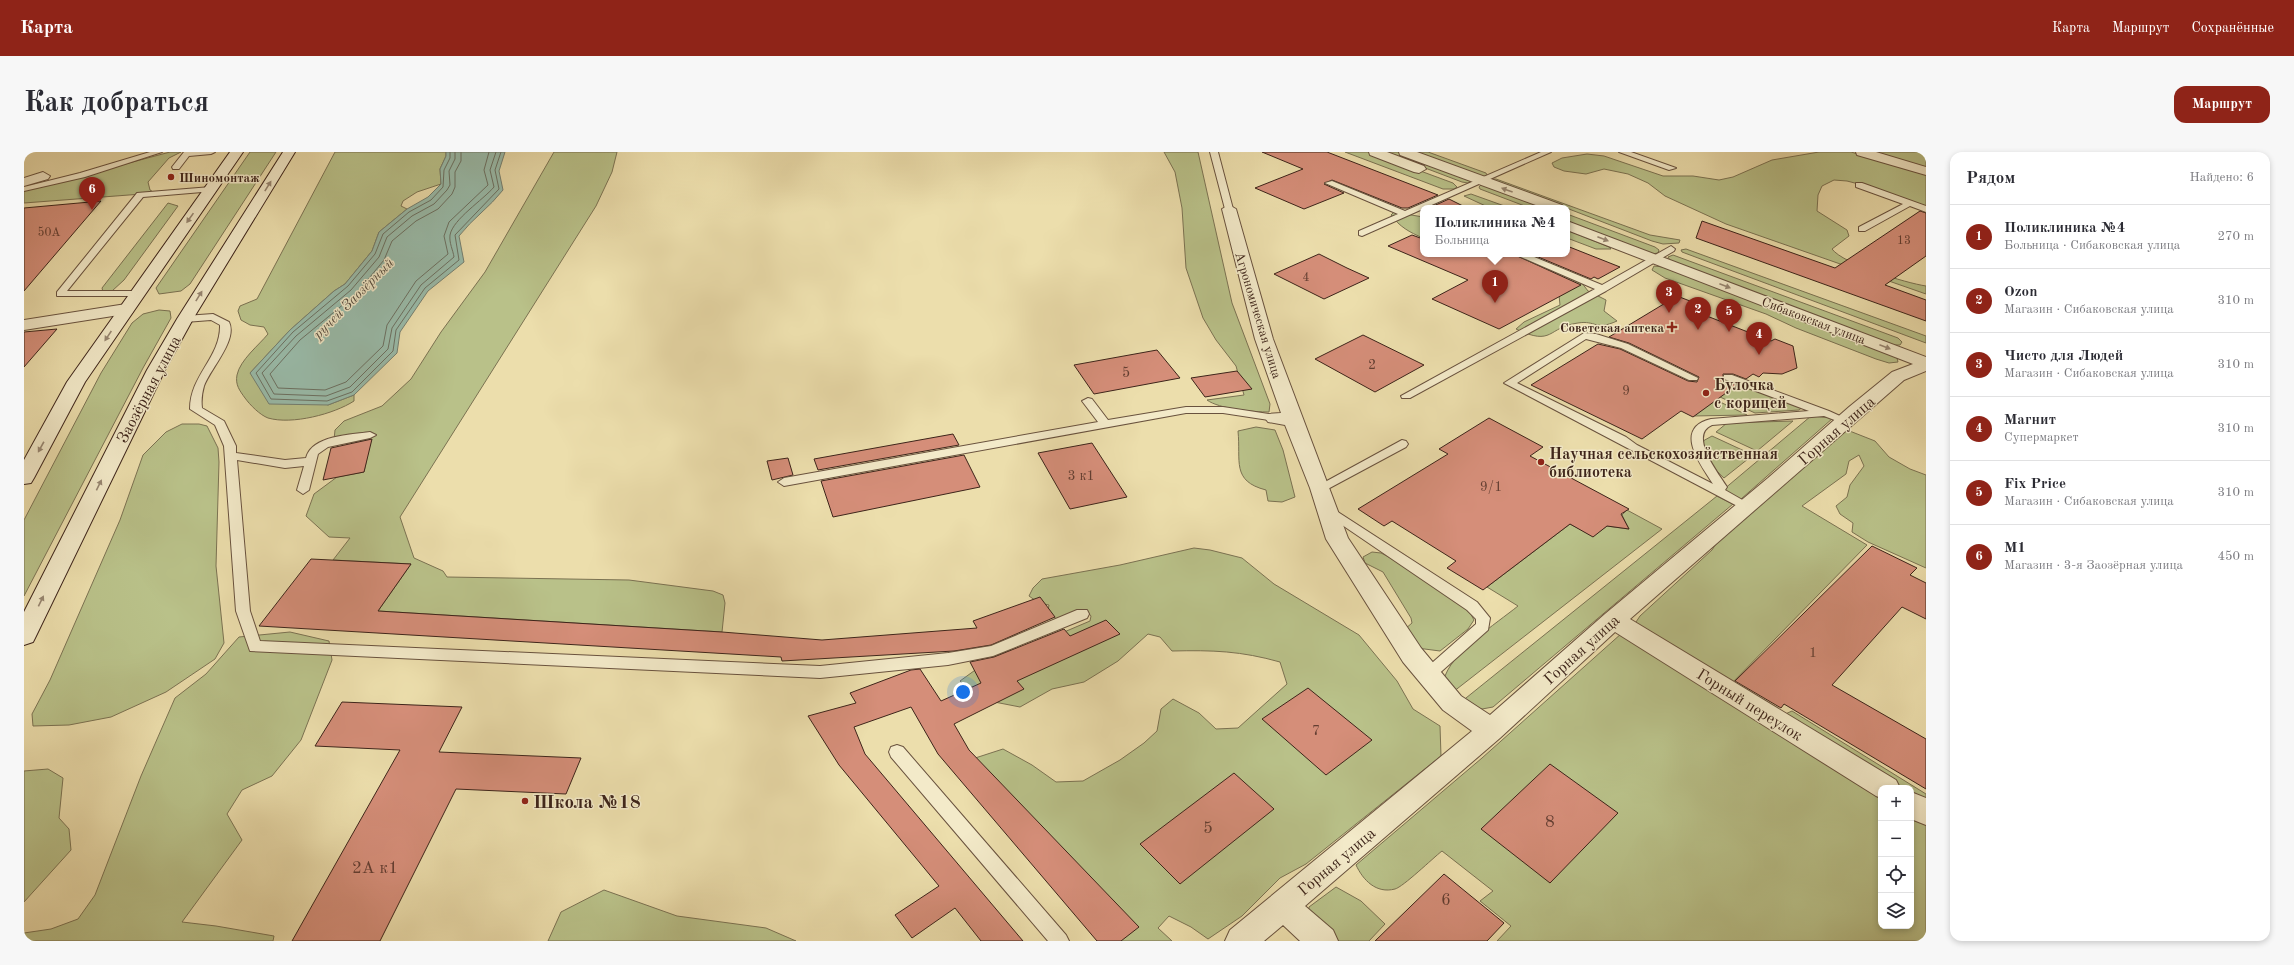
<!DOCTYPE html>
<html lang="ru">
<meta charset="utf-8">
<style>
body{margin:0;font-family:"Old Standard TT",serif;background:#f7f7f7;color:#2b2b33}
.controls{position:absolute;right:12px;bottom:12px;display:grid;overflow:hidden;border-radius:8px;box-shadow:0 2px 6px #0003}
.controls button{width:36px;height:36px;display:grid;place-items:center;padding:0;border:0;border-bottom:1px solid #e1e1e2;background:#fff;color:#2b2b33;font:20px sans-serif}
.you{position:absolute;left:939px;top:540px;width:14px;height:14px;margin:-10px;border:3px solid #fff;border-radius:50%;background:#1a73e8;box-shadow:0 0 0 6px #1a73e833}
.badge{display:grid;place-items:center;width:26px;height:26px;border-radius:50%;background:#8f2418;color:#fff;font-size:13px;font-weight:700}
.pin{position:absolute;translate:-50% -33px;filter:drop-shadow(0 1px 2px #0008)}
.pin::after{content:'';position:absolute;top:21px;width:14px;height:12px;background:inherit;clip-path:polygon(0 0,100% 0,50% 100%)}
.popup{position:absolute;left:1396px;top:53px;width:150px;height:52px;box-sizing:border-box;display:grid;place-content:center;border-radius:8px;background:#fff;filter:drop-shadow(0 1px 3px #0005);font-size:13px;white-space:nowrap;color:#7c7c81}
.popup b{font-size:15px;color:#2b2b33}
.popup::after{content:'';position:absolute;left:50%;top:100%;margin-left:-8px;border:8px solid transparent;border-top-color:#fff}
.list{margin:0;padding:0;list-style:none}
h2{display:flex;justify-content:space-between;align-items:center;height:52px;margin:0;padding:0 16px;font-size:17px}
h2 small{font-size:13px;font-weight:400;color:#7c7c81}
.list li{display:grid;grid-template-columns:26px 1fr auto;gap:12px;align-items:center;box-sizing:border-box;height:64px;padding:0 16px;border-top:1px solid #e1e1e2}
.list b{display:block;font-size:15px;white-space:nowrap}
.list p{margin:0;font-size:13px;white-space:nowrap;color:#7c7c81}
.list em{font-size:13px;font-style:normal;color:#7c7c81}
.icon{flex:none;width:22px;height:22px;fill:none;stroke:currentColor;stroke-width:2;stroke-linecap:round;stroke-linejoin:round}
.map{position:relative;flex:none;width:1902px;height:789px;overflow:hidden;border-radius:12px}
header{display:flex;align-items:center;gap:24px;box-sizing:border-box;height:56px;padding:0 20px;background:#8f2418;color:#fff}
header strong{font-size:19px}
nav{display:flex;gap:22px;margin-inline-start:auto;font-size:14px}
.intro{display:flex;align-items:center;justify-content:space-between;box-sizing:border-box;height:96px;padding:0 24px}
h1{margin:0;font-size:28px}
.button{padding:10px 18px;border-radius:12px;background:#8f2418;color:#fff;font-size:14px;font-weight:700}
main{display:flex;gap:24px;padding:0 24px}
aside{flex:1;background:#fff;border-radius:12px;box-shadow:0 2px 6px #0003}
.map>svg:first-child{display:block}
.green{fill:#b9c189;stroke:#7b7252;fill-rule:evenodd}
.water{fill:#99bcab;stroke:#747f71}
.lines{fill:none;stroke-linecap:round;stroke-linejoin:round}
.shore{stroke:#6b7062;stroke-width:1}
.building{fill:#d58e79;stroke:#3d241a}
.service-casing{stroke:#69523e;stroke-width:2}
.minor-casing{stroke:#69523e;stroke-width:2}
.tertiary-casing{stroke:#69523e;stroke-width:2}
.secondary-casing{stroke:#3d241a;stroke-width:2}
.service{fill:#f3eac9;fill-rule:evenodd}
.minor{fill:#f3eac9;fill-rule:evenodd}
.tertiary{fill:#f3eac9;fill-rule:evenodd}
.secondary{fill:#f3eac9;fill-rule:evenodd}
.oneway{fill:#988772}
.poi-dot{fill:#8f2418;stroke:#f3eac9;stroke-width:1.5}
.labels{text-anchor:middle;stroke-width:3;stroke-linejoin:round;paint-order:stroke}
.far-number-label{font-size:12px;fill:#633e32}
.far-poi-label{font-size:13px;font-weight:bold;fill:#3d241a;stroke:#f3eac9;text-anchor:start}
.far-street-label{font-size:13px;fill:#3d241a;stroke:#f3eac9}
.far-water-label{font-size:14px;font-style:italic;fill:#544a3e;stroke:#f3eac9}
.number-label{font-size:14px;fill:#633e32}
.poi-label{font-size:16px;font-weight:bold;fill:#3d241a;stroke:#f3eac9;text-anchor:start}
.street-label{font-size:16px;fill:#3d241a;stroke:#f3eac9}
.near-number-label{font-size:17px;fill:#633e32}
.near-poi-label{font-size:19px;font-weight:bold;fill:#3d241a;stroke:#f3eac9;text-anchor:start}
</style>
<header>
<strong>Карта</strong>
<nav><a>Карта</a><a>Маршрут</a><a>Сохранённые</a></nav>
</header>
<div class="intro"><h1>Как добраться</h1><a class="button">Маршрут</a></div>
<main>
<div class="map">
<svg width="1902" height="789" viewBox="0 0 1902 789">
<rect width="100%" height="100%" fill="#ecdeac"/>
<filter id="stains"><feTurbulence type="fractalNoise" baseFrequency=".005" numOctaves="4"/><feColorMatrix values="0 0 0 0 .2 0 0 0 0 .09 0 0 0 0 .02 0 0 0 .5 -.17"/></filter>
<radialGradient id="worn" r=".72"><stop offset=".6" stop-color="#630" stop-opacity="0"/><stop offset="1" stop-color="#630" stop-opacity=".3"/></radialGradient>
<!-- green -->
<path class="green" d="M146,0H157L145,6L124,30L126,38L131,41L0,51V39Z
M226,0H252L166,132L157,139L135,142L132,136Z
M311,0H422V4L416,17L417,32L393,40L379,49L377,54L383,57L355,80L348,99L321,132L310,139L266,178L226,221L304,253L330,243V249C310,262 268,273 244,266C236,263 226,253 221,246C216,239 211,233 213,223C216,208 235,193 244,182L240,175L226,173L217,168L214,159L216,154L233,147Z
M530,0H593L588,20L572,54L376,365L390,406L419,419L423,425L605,428L689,439L699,443L701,451L698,480L354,459L387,412L309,408L326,386L305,385L282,364L290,342L313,325L340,320L347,287L320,292L310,288L311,278L320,269L358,254L387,227L417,180L461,120Z
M1140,0H1174L1208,151L1246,252L1245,260C1230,260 1195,257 1183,248L1220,243L1212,214L1192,188L1179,166L1162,116L1158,56L1151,20Z
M1321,0H1345L1429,31L1433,35L1430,37H1419Z
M1359,0H1376L1448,28L1444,31L1438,30Z
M1386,0H1404L1462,21L1464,25L1458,26Z
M1795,0H1827L1845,5L1842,0H1902V55L1850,36L1823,29L1810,28L1798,34L1794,43L1793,59L1823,78L1825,84L1808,97C1819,112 1882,131 1902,134V142L1702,72L1641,44L1624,31L1604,22L1580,17L1562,22L1540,19L1530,15L1528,11L1538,6L1563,2L1580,4L1639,24H1669L1695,28L1709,25L1748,8Z
M1467,27H1472L1626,83L1656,88L1655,91L1639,92L1628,89Z
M1457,33H1461L1526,56H1506L1456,37L1455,35Z
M1447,42L1486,56H1466L1440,44Z
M144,51L154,54L100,128L88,139L79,140L78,136Z
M1370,60L1399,65V86C1385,80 1376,75 1367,63Z
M1543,62L1631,95L1635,98L1634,101L1628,102L1543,70Z
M1543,78L1585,95L1587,97H1572L1543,86Z
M1662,97L1902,184V191L1658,100L1657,98Z
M1438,102H1503L1551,122L1564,139L1582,148L1580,159L1593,169C1571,179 1572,168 1554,171C1523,175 1530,195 1492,177L1500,170L1536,153L1535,143Z
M1649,103L1874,186L1878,190L1876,193H1869L1647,110L1644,105Z
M1630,114L1639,115L1864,200L1873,206L1874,210L1865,211L1852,207L1772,176L1742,162L1641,126L1628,118Z
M135,158L146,159L147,166L119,216L0,444V368L77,221L108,171L119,162Z
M1702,226L1779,255L1775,258L1731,261L1696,245L1695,232Z
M1692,248L1723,263L1669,264Z
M1787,264L1809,266L1717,347L1714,348L1699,338Z
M1769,269L1733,299L1692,280L1703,271Z
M158,272H175L183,274L194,296L195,310L192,414L200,491L191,507L142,540L87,565L45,573L9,574L8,562L26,528L96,368L119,303L142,280Z
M1232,275L1251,278L1259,298L1271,345L1258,350L1244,349L1242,338C1207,329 1217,309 1214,279Z
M1818,276L1851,289L1865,305L1886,317L1902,323V416L1844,390L1828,380L1829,371L1816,362L1812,354L1823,345L1826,333L1840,314L1835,303L1825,309L1822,322L1778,354L1843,393L1706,533L1759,563L1768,559L1902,642V789H1473L1487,774L1456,749L1469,739L1418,699C1409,706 1379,735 1371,737C1352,742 1339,728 1332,713L1458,606L1598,481L1608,476L1616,464L1688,398L1697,384ZM1857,636H1887V774H1857Z
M1688,284L1729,303L1700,326C1689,317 1682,303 1679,289Z
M1693,344L1709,352L1469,555L1458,557L1437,550Z
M1603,358L1638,377L1429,540L1420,528C1425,502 1473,471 1494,454L1463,435L1546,372L1569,384L1583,374L1605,377L1598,363Z
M1170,396L1186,398L1218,406L1250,432L1335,483L1373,529L1389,557L1416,574L1417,604L1282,712L1256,726L1218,764L1184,787L1167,775L1145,764L1134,776L1148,789H1079L942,609L979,597L1008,613L1032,630L1059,629L1096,608L1120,591L1133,579L1137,557L1149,547L1175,561L1192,577L1214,576L1263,532L1256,510C1217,499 1189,498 1148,499L1136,485L1124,482L1094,509L1060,530L1028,537L996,555L955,547L936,529L972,503L1026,486L1066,469L1067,464L1063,459L1034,467L1023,463L1025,453L1015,451L1005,444L1009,436L1018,427L1096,413Z
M1348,400L1357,401L1365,405L1443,455L1450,468L1444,477L1416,499L1393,496L1381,477L1388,471L1387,466L1359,420L1341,411L1339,405Z
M266,480L305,489L308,508L277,588L248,624L218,638L203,662L218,688L158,770L192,774L250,784L249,789H0V781L27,777L54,767L71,743L117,624L151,546L182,522L215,485Z
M24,617L39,626L35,666L45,677L47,698L0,750V619Z
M1312,735L1337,749L1361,772L1345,789H1306L1284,769L1285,755Z
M580,738L653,764L742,776L772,789H524L537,760Z"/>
<!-- water -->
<path class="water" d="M422,0H481L475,19L479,38C466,55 448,67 435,84L440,110L404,139L376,180L373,201L330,243L304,253L245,252L226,221L266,178L310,139L321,132L348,99L355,80L383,57L404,45L417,32L416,17L422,4Z"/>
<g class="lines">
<!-- shore -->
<path class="shore" d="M426,0V6L420,18L419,35L407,48L385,60L359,82L351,102L324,134L269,180L232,221L247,247L303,249L328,240L369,199L372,178L401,136L435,108L431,83L475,37L471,18L477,0
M431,0V7L425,19L426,33L423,38L410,52L388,64L363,85L355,105L327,138L272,184L238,221L250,242L302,244L326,235L364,197L368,176L397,133L430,105C429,98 425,91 426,83C429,67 459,48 470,35L466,18L472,0
M437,0V9L431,20V35L428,42L414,57L392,69L368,89L360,108L332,142L276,188L246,222L254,236L301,238L322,230L359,194L363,173L392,129L424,102L420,84L425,70L464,33L460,18L465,0"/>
</g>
<!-- building -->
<path class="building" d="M1238,0H1303L1414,43L1384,56H1378L1308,28L1300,32L1320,41L1280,57L1231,36L1279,17Z
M1425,47L1443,56H1405Z
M77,49L0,139V56Z
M1896,59L1902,61V104L1861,133L1902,148V169L1672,86L1678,69L1811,116Z
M1388,83L1399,87V102H1489L1557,133L1475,177L1408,147L1444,128L1364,94Z
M1543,94L1596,115L1574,127L1570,125L1567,127L1507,102H1543Z
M1295,102L1323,116L1345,126L1300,147L1250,122Z
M1653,144L1679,154L1670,159L1747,189L1751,187L1769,194L1773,216L1758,222L1739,221L1735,225L1729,222L1722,227L1709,222H1699V228L1713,233L1669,265L1657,259L1618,287L1507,233L1574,192L1596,197L1664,229L1673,230L1675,225L1605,191L1585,185Z
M33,177L0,215V180Z
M1339,183L1400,213L1351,240L1291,207Z
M1133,198L1156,226L1070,242L1050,213Z
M1213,219L1228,237L1181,245L1167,226Z
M1465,266L1519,295L1506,304L1605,357L1597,362L1605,377L1583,374L1569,385L1546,372L1459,438L1423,416L1432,409L1368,369L1360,374L1334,357L1424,302L1415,297Z
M929,282L935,293L794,318L790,307Z
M348,287L340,320L299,328L307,296Z
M1068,291L1103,345L1046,357L1014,301Z
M940,303L956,335L809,365L797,329Z
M764,306L769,323L748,328L743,309Z
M1848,394L1893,416L1886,423L1902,431V467L1878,455L1808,533L1902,587V637L1760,552L1757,556L1711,529Z
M287,407L387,412L354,459L698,480L798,488L953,476L949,469L1016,445L1031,465L967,493L930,499L758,509L757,505L235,474Z
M1082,468L1096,482L993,529L1000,537L930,572L945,598L1115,775L1097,789H1073L914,602L887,555L830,575L841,602L999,789H957L931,756L888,786L871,763L915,734L815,613L784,564L832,551L826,541L887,518L896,517L917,549L957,531L946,510L970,505L1040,477L1046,484Z
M1284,536L1348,588L1302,623L1238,567Z
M318,550L438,555L415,600L557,606L542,642L432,637L356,789H268L376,598L291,594Z
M1526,612L1594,661L1526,731L1457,677Z
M1210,621L1250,657L1156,732L1116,692Z
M1420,722L1480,771L1463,789H1351Z"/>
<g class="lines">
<!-- service casing -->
<g class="service-casing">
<path id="service" d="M126,0H138L61,25L0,39V35L56,21Z
M160,0H191L187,2L165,4L155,17H149L148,15Z
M1186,0H1194L1209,57L1208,59L1201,57Z
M1517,0H1527L1338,84L1335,83V79L1374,62L1301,31L1308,29L1381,59Z
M1595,0H1607L1652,16L1645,18Z
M1832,31H1838L1902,54V60L1886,54L1841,79H1835V75L1879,52L1832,35Z
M187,35H190V39L119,45L43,139H113L116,140V144H33V140L113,41Z
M1647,94L1651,97L1650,99L1582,139L1386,246H1378L1377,244L1571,137L1490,102H1503L1578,133Z
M189,162L205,170C214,188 186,217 180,234C178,241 177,248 178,256L200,269L212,294V301L261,308L282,306C288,283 327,283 346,280L352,283L346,286L304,295L294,302L285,338L279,342L273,338L280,314L261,316L213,308L226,459L236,489L796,514L924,501L967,494L1053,458H1063L1065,462L1063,466L969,504L924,513L796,526L226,499L212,459L200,294L191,273L166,257C166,223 197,205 196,173L187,168L161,170L156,167L161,164Z
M1560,181L1572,182L1604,192L1674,226L1673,228H1665L1597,196L1562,187L1493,231L1602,285L1613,293L1689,332C1676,312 1649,276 1687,267L1785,259L1700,227V223H1708L1805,259L1827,269L1821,272L1800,264L1688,273C1664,283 1694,321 1703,335L1701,338L1729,354L1727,357H1719L1480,231Z
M1064,246L1068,247L1084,268L1162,255H1199L1251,263L1257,266L1251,269L1199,261H1162L760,334L754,330L760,326L1074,270L1058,249Z
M1378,288L1382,289L1384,292L1382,295L1300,339L1296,340L1290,336Z
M1303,353L1453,450L1466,466L1464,478L1410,526L1405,528L1400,526L1398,522L1400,518L1452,472V467L1443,458L1299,360L1297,357L1299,354Z
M873,593L879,595L1042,783L1045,789H1024L867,605L865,600L867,595Z"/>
</g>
<!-- minor casing -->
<g class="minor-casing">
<path id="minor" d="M1345,0H1363L1400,14L1402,17L1395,21L1390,20L1346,3Z
M1375,0H1393L1538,53L1540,56H1520L1376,3Z
M19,20L26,24L24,27L0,34V26Z
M1205,53L1212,57L1249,187L1324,386L1397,496L1437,544L1466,563L1581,462L1744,326L1825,255L1868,220L1889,212L1543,78V69L1902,205V219L1880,228L1606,467L1872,628L1876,636H1857V646L1852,644L1591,480L1476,586L1281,754L1309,778L1314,789H1276L1259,773L1240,789H1201L1206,778L1448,579L1419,558L1379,510L1302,387L1286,336L1261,273L1244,270L1241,266L1244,262L1257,261L1231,187L1198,57Z
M102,152L108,153L110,157L108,161L0,178V168Z
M1887,640L1902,646V673L1887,667Z"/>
</g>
<!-- tertiary casing -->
<g class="tertiary-casing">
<path id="tertiary" d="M1832,0H1852L1902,15V23L1833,3Z"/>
</g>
<!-- secondary casing -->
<g class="secondary-casing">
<path id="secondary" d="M206,0H219L61,230L10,326L7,331L0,332V308L43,230Z
M259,0H271L169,167L141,218L12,484L9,490L0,493V460L123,218L153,167Z"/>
</g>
<!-- service -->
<use href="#service" class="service"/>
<!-- minor -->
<use href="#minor" class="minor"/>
<!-- tertiary -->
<use href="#tertiary" class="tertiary"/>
<!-- secondary -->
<use href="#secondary" class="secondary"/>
</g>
<!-- one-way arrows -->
<defs><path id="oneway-solid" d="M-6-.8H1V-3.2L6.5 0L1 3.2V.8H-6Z"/></defs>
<g class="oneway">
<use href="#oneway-solid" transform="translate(244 34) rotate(-58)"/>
<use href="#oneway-solid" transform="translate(1483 38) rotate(-160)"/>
<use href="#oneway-solid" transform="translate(166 66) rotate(125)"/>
<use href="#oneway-solid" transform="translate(1579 87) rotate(21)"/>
<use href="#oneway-solid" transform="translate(1701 134) rotate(21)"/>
<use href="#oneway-solid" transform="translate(175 144) rotate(-58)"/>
<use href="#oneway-solid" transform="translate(84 184) rotate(124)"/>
<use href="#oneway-solid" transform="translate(1861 195) rotate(21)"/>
<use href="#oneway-solid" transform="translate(17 295) rotate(119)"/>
<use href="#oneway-solid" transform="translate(75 333) rotate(-64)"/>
<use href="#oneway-solid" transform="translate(17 449) rotate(-64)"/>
</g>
<!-- markers -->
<g class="poi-dot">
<circle cx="147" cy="25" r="4"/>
<path d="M1646 169h4v4h4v4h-4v4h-4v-4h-4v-4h4z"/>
<circle cx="1682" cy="241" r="4"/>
<circle cx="1517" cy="310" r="4"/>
<circle cx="501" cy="649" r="4"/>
</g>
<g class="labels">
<!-- far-number labels -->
<g class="far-number-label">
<text x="25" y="84">50А</text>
<text x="1880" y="92">13</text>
<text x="1282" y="129">4</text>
</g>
<!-- far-poi labels -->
<g class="far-poi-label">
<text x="155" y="30">Шиномонтаж</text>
<text x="1640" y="180" text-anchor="end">Советская аптека</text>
</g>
<!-- far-street labels -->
<g class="far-street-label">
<text transform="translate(1235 163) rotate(73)" y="5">Агрономическая улица</text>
<text transform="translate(1790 168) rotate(21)" y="5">Сибаковская улица</text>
</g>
<!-- far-water labels -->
<g class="far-water-label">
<text transform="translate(329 146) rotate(-45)" y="5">ручей Заозёрный</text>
</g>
<!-- number labels -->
<g class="number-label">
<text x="1348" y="217">2</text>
<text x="1102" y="225">5</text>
<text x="1602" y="243">9</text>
<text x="1057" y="328">3 к1</text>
<text x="1467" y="339">9/1</text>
<text x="1789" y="505">1</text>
<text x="1292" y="583">7</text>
</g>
<!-- poi labels -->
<g class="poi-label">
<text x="1690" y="238">Булочка<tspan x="1690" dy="18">с корицей</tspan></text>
<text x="1525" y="307">Научная сельскохозяйственная<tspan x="1525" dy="18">библиотека</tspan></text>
</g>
<!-- street labels -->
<g class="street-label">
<text transform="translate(124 237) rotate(-62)" y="6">Заозёрная улица</text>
<text transform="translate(1812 278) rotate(-41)" y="6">Горная улица</text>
<text transform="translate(1557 497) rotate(-42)" y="6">Горная улица</text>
<text transform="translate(1726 552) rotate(32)" y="6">Горный переулок</text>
<text transform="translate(1312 709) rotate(-40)" y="6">Горная улица</text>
</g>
<!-- near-number labels -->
<g class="near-number-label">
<text x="1526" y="675">8</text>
<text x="1184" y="681">5</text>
<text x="351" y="721">2А к1</text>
<text x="1422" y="753">6</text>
</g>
<!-- near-poi labels -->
<g class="near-poi-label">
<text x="509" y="656">Школа №18</text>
</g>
</g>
<rect width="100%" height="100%" filter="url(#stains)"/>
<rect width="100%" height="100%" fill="url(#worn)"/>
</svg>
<div class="controls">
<button>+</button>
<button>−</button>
<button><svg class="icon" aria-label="locate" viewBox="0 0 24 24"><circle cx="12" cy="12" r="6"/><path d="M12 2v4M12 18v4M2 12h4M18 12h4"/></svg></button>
<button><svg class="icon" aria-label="layers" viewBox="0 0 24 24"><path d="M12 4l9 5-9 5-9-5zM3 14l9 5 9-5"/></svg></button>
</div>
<div class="you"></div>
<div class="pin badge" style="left:1471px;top:151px">1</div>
<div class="popup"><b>Поликлиника №4</b>Больница</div>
<div class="pin badge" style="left:1674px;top:178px">2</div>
<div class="pin badge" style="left:1645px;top:161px">3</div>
<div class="pin badge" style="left:1735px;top:203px">4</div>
<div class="pin badge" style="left:1705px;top:180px">5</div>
<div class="pin badge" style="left:68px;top:58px">6</div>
</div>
<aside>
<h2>Рядом<small>Найдено: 6</small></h2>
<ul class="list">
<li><span class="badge">1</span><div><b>Поликлиника №4</b><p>Больница · Сибаковская улица</p></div><em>270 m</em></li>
<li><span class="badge">2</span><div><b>Ozon</b><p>Магазин · Сибаковская улица</p></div><em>310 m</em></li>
<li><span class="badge">3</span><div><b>Чисто для Людей</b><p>Магазин · Сибаковская улица</p></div><em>310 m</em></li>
<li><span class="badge">4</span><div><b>Магнит</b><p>Супермаркет</p></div><em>310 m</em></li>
<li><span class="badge">5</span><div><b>Fix Price</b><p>Магазин · Сибаковская улица</p></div><em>310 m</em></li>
<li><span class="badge">6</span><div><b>М1</b><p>Магазин · 3-я Заозёрная улица</p></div><em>450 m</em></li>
</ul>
</aside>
</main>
